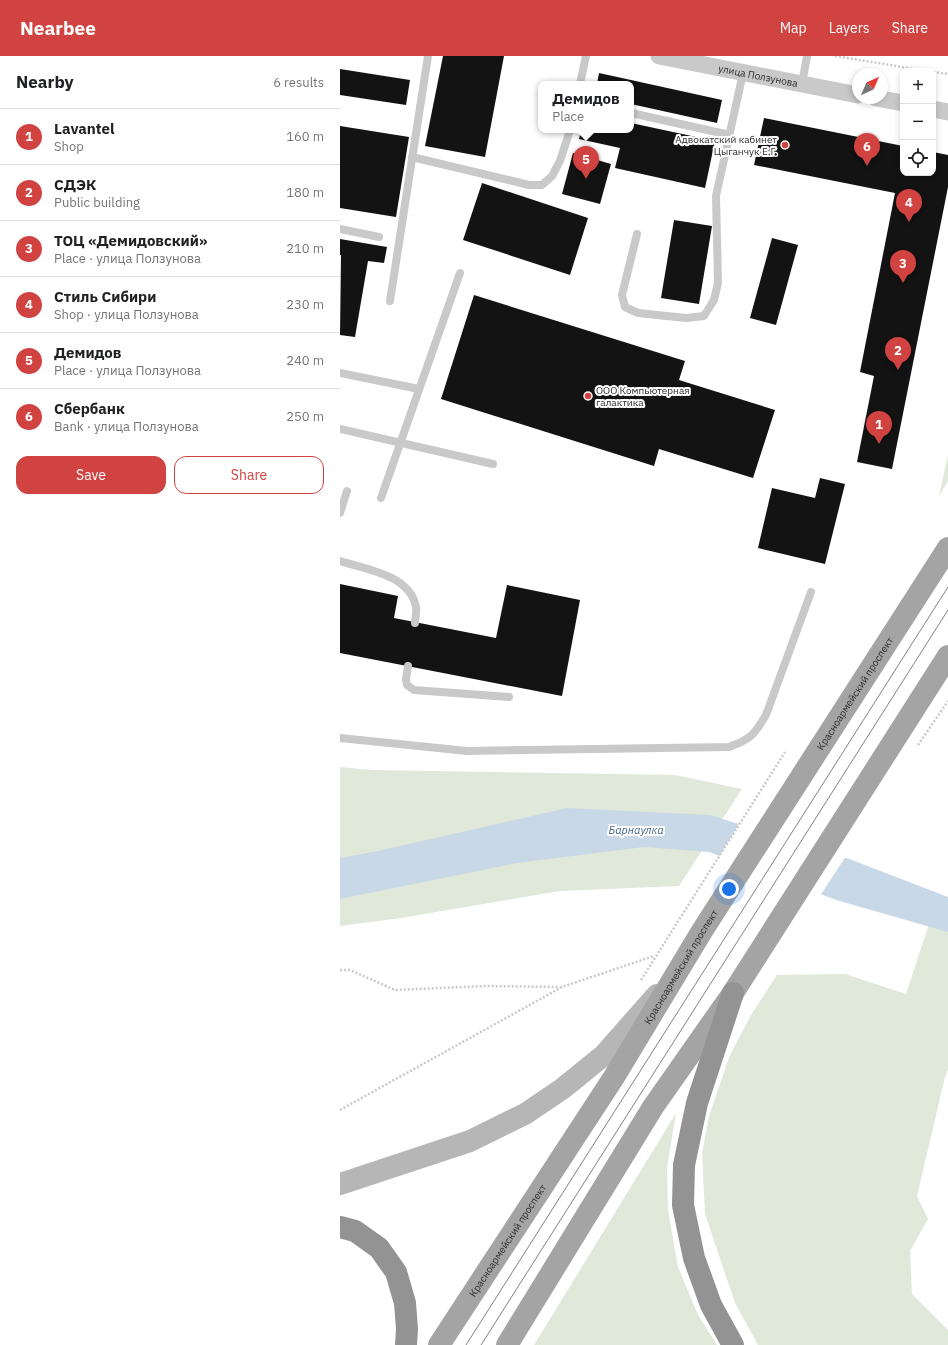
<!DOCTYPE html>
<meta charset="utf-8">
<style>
body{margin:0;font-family:"IBM Plex Sans",sans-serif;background:#f6f6f6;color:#202124}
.controls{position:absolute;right:12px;top:12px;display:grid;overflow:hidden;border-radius:8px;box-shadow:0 2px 6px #0003}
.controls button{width:36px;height:36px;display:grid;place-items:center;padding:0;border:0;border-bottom:1px solid #e0e0e0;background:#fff;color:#202124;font:20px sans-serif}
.compass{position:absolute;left:512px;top:12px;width:36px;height:36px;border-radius:50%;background:#fff;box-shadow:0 2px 6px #0003;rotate:45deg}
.you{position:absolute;left:389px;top:833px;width:14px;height:14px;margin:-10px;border:3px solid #fff;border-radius:50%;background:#1a73e8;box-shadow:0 0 0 6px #1a73e833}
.badge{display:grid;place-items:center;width:26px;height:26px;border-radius:50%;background:#d04340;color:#fff;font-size:13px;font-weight:700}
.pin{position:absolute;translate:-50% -33px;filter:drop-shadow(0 1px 2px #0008)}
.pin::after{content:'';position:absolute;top:21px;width:14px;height:12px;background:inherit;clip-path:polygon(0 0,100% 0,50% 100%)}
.popup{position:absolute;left:198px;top:25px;width:96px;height:52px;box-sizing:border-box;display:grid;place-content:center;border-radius:8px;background:#fff;filter:drop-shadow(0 1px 3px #0005);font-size:13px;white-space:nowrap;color:#757577}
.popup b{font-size:15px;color:#202124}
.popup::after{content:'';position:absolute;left:50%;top:100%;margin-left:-8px;border:8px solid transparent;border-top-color:#fff}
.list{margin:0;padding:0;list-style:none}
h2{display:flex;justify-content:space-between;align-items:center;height:52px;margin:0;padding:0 16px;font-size:17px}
h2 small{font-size:13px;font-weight:400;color:#757577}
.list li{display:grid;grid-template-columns:26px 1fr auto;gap:12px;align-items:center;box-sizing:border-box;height:56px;padding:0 16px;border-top:1px solid #e0e0e0}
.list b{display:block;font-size:15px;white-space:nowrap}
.list p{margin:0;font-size:13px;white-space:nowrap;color:#757577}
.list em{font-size:13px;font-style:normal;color:#757577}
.actions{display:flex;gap:8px;padding:12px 16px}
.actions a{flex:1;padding:9px 0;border:1px solid #d04340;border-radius:12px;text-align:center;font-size:14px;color:#d04340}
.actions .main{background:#d04340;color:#fff}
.icon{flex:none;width:22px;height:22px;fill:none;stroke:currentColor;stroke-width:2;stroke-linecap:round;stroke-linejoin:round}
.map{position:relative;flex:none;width:608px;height:1289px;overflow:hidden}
header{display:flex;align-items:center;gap:24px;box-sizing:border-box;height:56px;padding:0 20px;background:#d04340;color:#fff}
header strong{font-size:19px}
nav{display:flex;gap:22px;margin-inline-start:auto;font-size:14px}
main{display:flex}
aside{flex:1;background:#fff}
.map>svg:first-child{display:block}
.green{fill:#e0e8da}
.water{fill:#c8d8e6}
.pier{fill:#fff}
.building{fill:#131313}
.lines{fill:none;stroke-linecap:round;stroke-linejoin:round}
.path{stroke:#c9c9c9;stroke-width:2.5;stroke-dasharray:2 2;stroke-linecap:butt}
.lane{stroke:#c9c9c9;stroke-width:8}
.street{stroke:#c9c9c9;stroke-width:17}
.secondary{stroke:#b6b6b6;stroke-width:22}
.primary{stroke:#a4a4a4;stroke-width:22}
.highway{stroke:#939393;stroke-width:22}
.tram{stroke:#818181;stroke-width:1}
.poi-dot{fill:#d04340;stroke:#fff;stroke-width:1.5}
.labels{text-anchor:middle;stroke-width:4;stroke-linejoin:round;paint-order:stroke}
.street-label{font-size:10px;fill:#2c2c2c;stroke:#fff}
.poi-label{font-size:10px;fill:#2c2c2c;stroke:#fff;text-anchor:end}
.water-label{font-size:11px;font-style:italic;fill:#446584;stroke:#fff}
</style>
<header>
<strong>Nearbee</strong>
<nav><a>Map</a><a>Layers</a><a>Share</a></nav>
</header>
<main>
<aside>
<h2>Nearby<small>6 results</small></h2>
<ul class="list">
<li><span class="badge">1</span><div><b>Lavantel</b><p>Shop</p></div><em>160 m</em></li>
<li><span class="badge">2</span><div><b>СДЭК</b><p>Public building</p></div><em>180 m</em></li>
<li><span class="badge">3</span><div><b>ТОЦ «Демидовский»</b><p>Place · улица Ползунова</p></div><em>210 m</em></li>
<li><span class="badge">4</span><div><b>Стиль Сибири</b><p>Shop · улица Ползунова</p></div><em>230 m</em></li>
<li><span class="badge">5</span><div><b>Демидов</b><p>Place · улица Ползунова</p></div><em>240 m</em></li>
<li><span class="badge">6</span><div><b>Сбербанк</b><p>Bank · улица Ползунова</p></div><em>250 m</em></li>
</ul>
<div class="actions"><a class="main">Save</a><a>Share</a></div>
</aside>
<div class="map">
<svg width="608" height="1289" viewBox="0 0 608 1289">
<rect width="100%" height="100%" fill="#fff"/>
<!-- green -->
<path class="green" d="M608,399V425L599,440Z
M0,711L32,714L335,719L402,733L339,830L220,835L61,862L0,870Z
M589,868L608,875V1014L605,1021L577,1140L588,1163L570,1195L572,1238L608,1274V1289H418L395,1247L365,1158L362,1097L369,1060L390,999L411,959L437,919L505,918L566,938Z
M336,1057L327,1112L328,1154L338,1211L358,1259L377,1289H194Z"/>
<!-- water -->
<path class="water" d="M227,752L370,759L512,804L608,841V876L496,844L369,796L304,791L177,807L0,843V802L38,795Z"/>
<!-- pier -->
<path class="pier" d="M400,766L506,800L480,840L378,802Z"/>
<!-- building -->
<path class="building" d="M103,0H164L145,101L85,90Z
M0,13L70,24L66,49L0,39Z
M259,17L382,44L377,67L291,48V28H257Z
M424,62L563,90V117H593V96L608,99V131L552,413L517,406L534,320L520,316L555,137L414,109Z
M291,67L375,85L365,132L275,112L280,92L239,83L241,74H291Z
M0,70L69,81L56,161L0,152Z
M233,97L271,108L260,148L222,138Z
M142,127L248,162L230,219L123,184Z
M334,164L372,170L359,248L321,242Z
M432,182L458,189L436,269L410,262Z
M0,183L47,191L44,207L28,205L15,281L0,279L1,199H0Z
M134,239L345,305L339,324L435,354L413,422L319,393L314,410L101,343Z
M480,422L505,428L485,508L418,492L432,432L475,442Z
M0,528L58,540L54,562L156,582L167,529L240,544L222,640L0,597Z"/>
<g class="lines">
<!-- path -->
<path class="path" d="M495,0L587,15
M593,16L608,18
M578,689L608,645
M0,914H10L55,934L146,930L222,931L314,900
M301,924L445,696
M0,1054L222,931"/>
<!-- lane -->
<path class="lane" d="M240,28L246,0
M462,28L467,0
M291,57L390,79
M72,101L189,129H202L212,120L220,105L230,74
M0,173L39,181
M297,178L282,239L285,251L298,257L346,262L364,260L374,244L378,227L376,140L403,17
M50,245L88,0
M0,317L79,333
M0,373L153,408
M41,442L120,217
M0,457L7,435
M0,505C26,513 70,519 76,551C77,556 75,562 75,567
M68,610L66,623L67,629L74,634L169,641
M0,682L127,695L389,691C411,683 414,679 426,659L471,536"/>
<!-- street -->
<g class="street">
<path id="s1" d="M319,0L518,39"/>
<path d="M536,42L563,47"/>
<path d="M593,53L608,56"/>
</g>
<!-- secondary -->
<path class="secondary" d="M0,1128L130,1085L185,1058L222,1033L264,999L317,939"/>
<!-- primary -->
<g class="primary">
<path id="s2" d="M99,1289L274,1021L362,875L608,492"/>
<path d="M167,1289L313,1051L393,937L608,600"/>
</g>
<!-- highway -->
<path class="highway" d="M0,1171L15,1175L39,1192L56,1216L65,1247L67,1273L66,1289
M393,1289L371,1249L354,1202L343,1149L344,1109L357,1047L393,937"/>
<!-- tram -->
<path class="tram" d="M126,1289L608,531
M141,1289L608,554"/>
</g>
<!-- markers -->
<g class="poi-dot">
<circle cx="445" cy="89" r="4"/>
<circle cx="248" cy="340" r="4"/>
</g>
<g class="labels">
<!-- street labels -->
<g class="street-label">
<text dy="4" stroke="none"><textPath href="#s1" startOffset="101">улица Ползунова</textPath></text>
<text dy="4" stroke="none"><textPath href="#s2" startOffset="773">Красноармейский проспект</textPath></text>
<text dy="4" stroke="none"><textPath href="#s2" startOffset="449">Красноармейский проспект</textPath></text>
<text dy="4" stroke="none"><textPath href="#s2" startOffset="125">Красноармейский проспект</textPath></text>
</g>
<!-- poi labels -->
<g class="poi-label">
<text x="437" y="87">Адвокатский кабинет<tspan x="437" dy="12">Цыганчук Е.Г.</tspan></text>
<text x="256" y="338" text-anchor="start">ООО Компьютерная<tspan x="256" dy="12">галактика</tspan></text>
</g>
<!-- water labels -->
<g class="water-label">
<text x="296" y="778">Барнаулка</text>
</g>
</g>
</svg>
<div class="controls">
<button>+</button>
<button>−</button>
<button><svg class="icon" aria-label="locate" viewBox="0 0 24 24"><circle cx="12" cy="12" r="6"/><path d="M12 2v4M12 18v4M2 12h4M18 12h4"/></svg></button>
</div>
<svg class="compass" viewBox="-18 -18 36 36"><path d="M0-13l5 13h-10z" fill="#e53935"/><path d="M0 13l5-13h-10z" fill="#757577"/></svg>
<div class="you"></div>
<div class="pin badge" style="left:539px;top:388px">1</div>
<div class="pin badge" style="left:558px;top:314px">2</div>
<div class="pin badge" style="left:563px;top:227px">3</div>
<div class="pin badge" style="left:569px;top:166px">4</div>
<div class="pin badge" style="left:246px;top:123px">5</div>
<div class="popup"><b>Демидов</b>Place</div>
<div class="pin badge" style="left:527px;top:110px">6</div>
</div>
</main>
